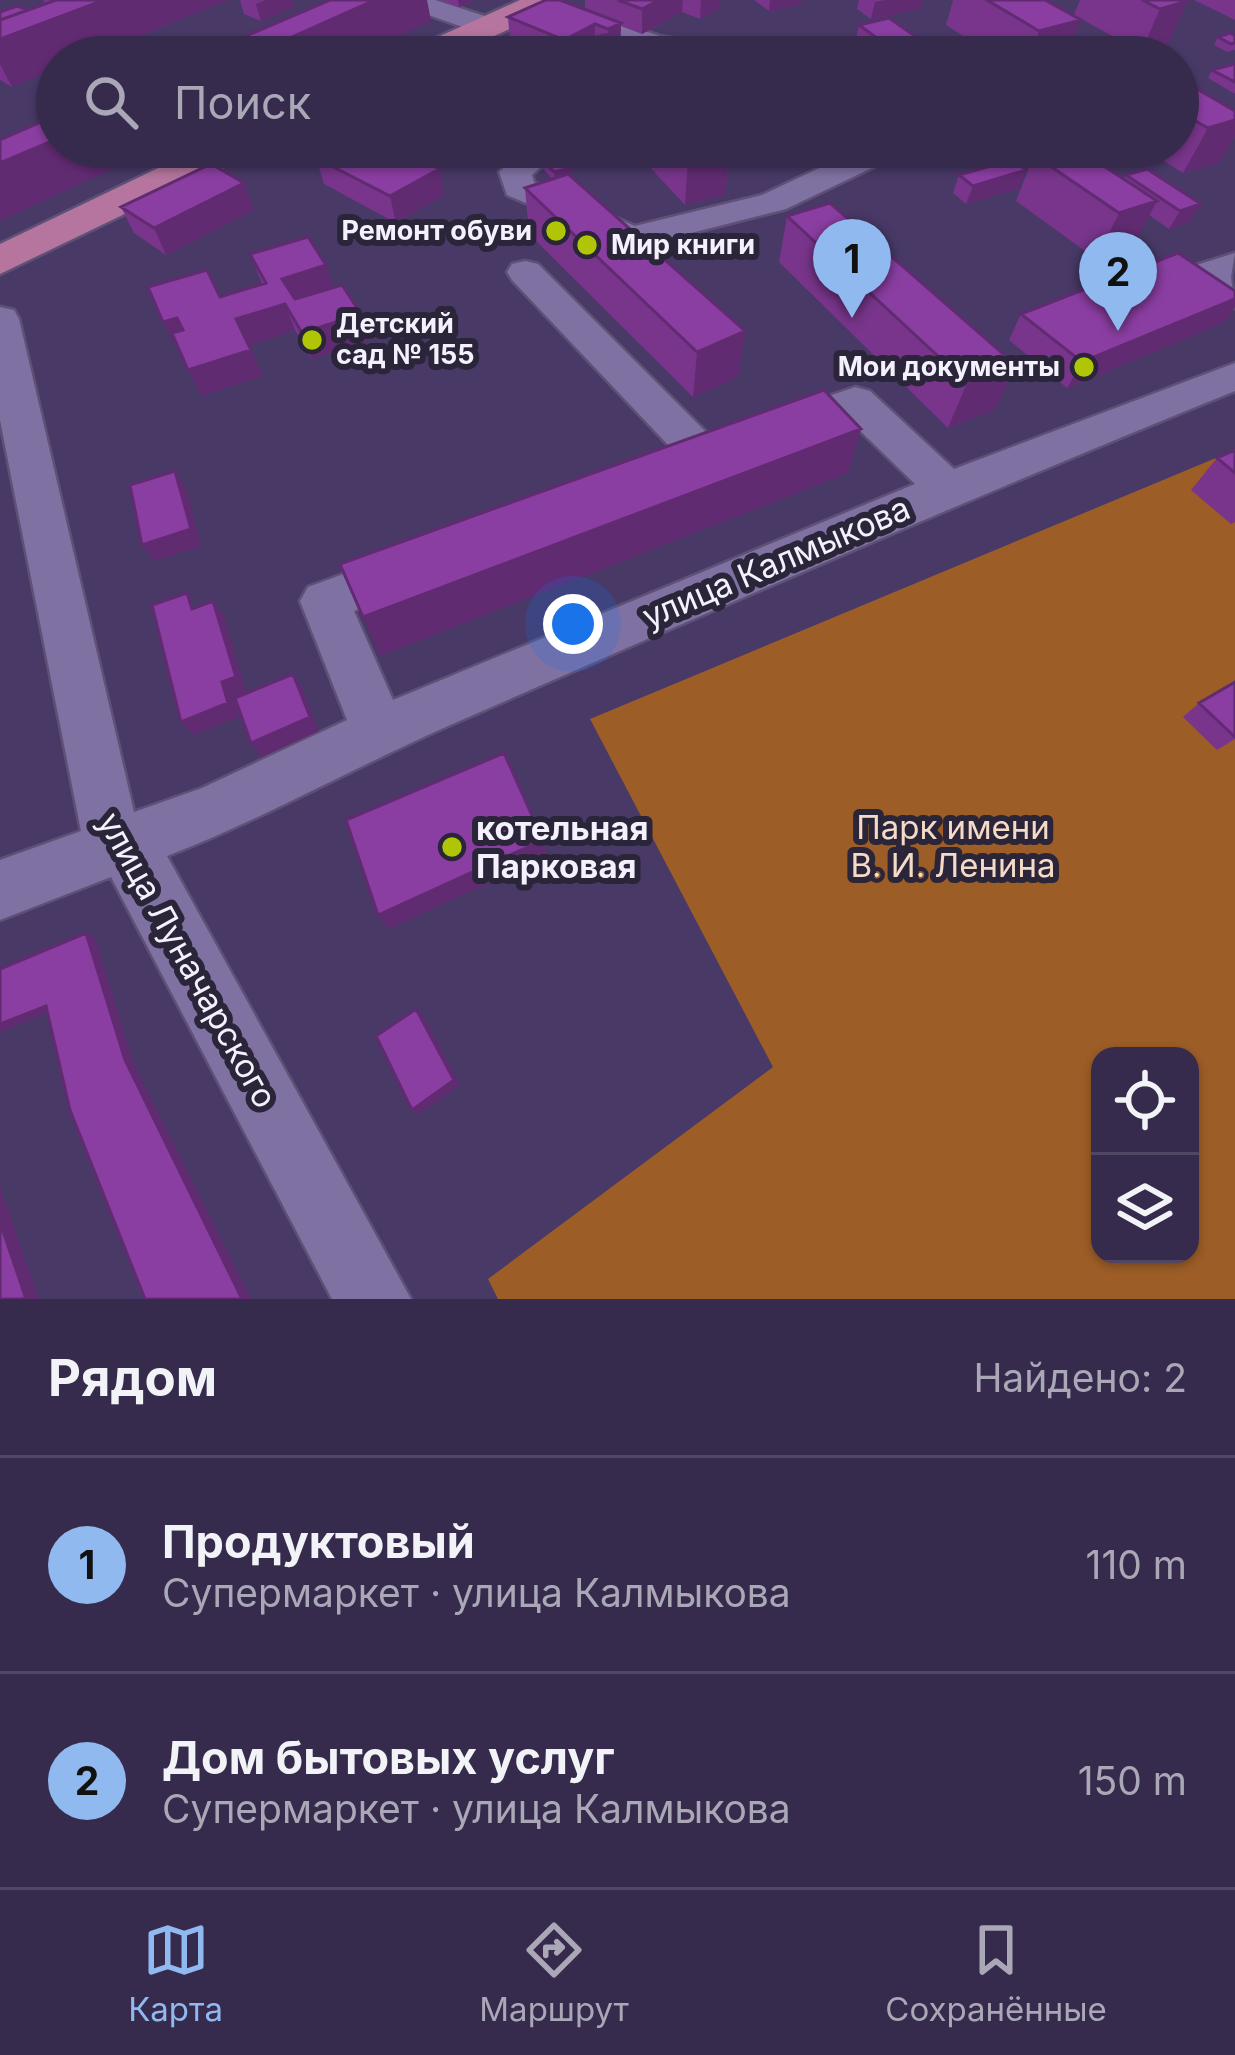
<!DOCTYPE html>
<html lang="ru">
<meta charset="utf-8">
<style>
body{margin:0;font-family:Inter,sans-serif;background:#3d3354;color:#f1f3f6}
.controls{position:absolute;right:36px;bottom:36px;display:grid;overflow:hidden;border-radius:24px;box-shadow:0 3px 9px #0004}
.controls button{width:108px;height:108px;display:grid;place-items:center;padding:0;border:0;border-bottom:3px solid #504765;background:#362b4d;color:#f1f3f6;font:60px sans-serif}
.you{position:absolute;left:573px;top:624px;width:42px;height:42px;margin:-30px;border:9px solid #fff;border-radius:50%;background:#1a73e8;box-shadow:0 0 0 18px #1a73e833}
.badge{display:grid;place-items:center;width:78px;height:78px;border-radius:50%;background:#90b9f0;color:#111;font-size:39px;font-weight:700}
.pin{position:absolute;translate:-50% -99px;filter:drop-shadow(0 3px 6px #0008)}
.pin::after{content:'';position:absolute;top:63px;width:42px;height:36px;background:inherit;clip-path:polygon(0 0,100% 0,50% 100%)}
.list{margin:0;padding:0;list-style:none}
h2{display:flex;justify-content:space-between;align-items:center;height:156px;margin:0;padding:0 48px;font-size:51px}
h2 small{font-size:39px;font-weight:400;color:#aaa7b6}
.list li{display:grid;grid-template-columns:78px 1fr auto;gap:36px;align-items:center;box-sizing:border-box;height:216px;padding:0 48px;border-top:3px solid #504765}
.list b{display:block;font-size:45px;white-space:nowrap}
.list p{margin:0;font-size:39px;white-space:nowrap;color:#aaa7b6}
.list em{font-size:39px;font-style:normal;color:#aaa7b6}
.icon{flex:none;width:66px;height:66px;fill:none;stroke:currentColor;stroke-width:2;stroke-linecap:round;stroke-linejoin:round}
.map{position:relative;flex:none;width:1235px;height:1299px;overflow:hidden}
.search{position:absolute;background:#362b4d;box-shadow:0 3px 9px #0004;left:36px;right:36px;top:36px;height:132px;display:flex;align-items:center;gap:30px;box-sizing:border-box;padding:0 42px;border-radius:66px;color:#aaa7b6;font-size:45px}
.sheet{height:588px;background:#362b4d}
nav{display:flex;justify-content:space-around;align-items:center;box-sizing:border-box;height:168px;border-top:3px solid #504765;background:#362b4d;font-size:33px;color:#aaa7b6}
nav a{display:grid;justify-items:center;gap:6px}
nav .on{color:#90b9f0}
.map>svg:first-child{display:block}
.green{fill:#9c5d27;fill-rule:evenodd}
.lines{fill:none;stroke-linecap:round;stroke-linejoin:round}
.minor-casing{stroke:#5e5175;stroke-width:5}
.major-casing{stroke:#5e5175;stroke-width:5}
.minor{fill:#8071a3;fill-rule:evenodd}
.major{fill:#b5759e;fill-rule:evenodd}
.wall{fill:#78358b}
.shaded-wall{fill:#612b71}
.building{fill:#8b3ea2;stroke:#612b71;stroke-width:3}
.poi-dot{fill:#afc506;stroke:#2b253a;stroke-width:4.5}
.labels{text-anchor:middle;stroke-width:12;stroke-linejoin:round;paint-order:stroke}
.far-poi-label{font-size:27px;font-weight:bold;fill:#f4f1fd;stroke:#2b253a;text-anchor:end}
.street-label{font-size:33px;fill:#f4f1fd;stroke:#2b253a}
.park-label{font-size:33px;fill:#f5dac7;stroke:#2b253a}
.poi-label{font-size:33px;font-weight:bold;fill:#f4f1fd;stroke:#2b253a;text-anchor:start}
</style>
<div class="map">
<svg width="1235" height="1299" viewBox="0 0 1235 1299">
<rect width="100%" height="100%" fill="#483967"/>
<!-- green -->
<path class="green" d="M1235,450V1299H498L488,1279L773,1067L590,719ZM1100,1056H1190V1254H1100Z"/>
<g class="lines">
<!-- minor casing -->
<g class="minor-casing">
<path id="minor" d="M396,0H435L497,20L500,26L497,32H477L400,5Z
M555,2L660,36L737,49L751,57L655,52L546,16L542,10L546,4Z
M527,147H563L532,175L534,182L635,226L762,195L864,147H906L901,154L786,209L632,248L507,195L499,172Z
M1235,253L1231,277L1235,308L1222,305L1185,275L1190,267Z
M525,261L538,264L719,445L726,456L719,467L704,472L689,467L512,280L507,272L512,264Z
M0,307L14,310L19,319L134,812L202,788L347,720L300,601L308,587L417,547L434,553L441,566L434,579L354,611L393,700L915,484L848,419L777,444L762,439L756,429L762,419L855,387L870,391L954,469L1235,363V391C970,498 709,612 448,726C353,768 263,819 167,856L411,1299H332L111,877L0,920V860L81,831L0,420Z"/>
</g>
<!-- major casing -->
<g class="major-casing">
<path id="major" d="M520,0H562L557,7L449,57H404L409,50Z
M202,147H253L247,155L0,274V244Z"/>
</g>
<!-- minor -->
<use href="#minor" class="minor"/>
<!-- major -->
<use href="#major" class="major"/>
</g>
<!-- wall -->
<path class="wall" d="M43,0H228L86,57H57L12,87L0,80V12L28,10L45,4Z
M240,0H293L294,7L261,21L244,14Z
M441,0H474L459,7Z
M585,0H719V8L700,19L682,12L642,34L621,26L620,44L634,57H546L510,42L508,17L585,9Z
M754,0H801L800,4L769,11Z
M859,0H923L920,9L871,19L857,9Z
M953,0H1045L1066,57H996L946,25Z
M1080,0H1185L1168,44L1141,52L1074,15Z
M1194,0H1235V20Z
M859,25L945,57H852Z
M1235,36V50L1227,52L1214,45L1218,37Z
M1235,64V94L1208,78L1212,70Z
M1178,78L1235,111V136L1220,162L1183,173L1142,147H1178Z
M631,147H728L730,149L725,194L685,205Z
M537,153L572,177L738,377L693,397L529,234L525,188L552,179L537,162Z
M1034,155L1124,179L1126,175L1147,169L1190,222L1169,229L1149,215L1132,247L1096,259L1016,201Z
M316,158L439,169L444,195L396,223L324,184Z
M959,175L1019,188L966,204L953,193Z
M121,207L254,210L166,255L134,233Z
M787,216L1016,365L994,410L948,428L779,262Z
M250,254L326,265L333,288L361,314L368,340L311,359L295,330L249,345L262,376L202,396L179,348H177L220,297L262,284Z
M1235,291V307L1225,322L1067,388L1009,340L1021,314Z
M1235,450V522L1231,524L1191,490L1217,458Z
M1235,682V739L1217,750L1183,717L1199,703Z"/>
<!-- shaded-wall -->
<path class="shaded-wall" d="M103,0H228L86,57H57V69L12,87L0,64V39Z
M266,0H293L294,7L261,21L256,4Z
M375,0H427L431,21L354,57H247Z
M458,0H474L459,7Z
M659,0H683L682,12L642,34V9Z
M701,0H719V8L700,19Z
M770,0H801L800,4L769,11Z
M885,0H923L920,9L871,19L875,2Z
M1188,1L1168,44L1141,52L1160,9Z
M1081,20L1066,57H1030L1039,31Z
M621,23L620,48L608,54V29Z
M595,24V49L572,42L573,57H564V40Z
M1235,120V136L1220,162L1183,173L1208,128Z
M57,139V147H131L136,158L0,221V163Z
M730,149L725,194L685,205L688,159Z
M572,168V177L554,181V172Z
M439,169L444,195L396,223L390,196Z
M1026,170L1019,188L966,204L973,186Z
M244,183L254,210L166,255L154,228Z
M1157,201L1132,247L1096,259L1119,213Z
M1201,204L1190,222L1169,229L1180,211Z
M326,265L334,292L292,305L282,279Z
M1235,299V307L1225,322L1067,388L1082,362Z
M285,304L295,330L247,346L236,319Z
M361,314L368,340L311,359L302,333Z
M177,318L190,344L177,348L163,322Z
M745,331L738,377L693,397L697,352Z
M251,350L262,376L202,396L188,370Z
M1016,365L994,410L948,428L967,383Z
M861,429L848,473L380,656L363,617Z
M175,471L186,488L201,546L154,561L142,545Z
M213,601L224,616L246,692L233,696L239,717L193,735L181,722L222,682Z
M293,674L302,688L319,731L262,757L251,743Z
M543,840L547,856L389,929L378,915Z
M86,933L95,937L133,1062L251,1299H242L125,1060Z
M46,1006L56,1009L0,1032V1024Z
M416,1009L423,1015L460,1085L419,1114L412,1110Z
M0,1187L39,1299H26L0,1222Z"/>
<!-- building -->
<path class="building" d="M56,0H104L0,39V20Z
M330,0H375L247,57H197Z
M546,0H560L621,23L608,29L595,24L564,40L508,17Z
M618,0H659L642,9Z
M987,0H1045L1081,20L1039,31Z
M1142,0H1185L1188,1L1160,9Z
M17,6L28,10L0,20V12Z
M889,18L945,57H903L859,25Z
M1230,33L1235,36V43L1231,44L1218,37Z
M610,34L634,57H587L572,42Z
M755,47L768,57L719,56Z
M451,51L466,57H437Z
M1235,64V82L1212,70Z
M1178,78L1235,111V120L1208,128L1178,111Z
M57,115V139L0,163V140Z
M337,147H395L439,169L390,196L316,158Z
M676,147H728L730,149L688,159Z
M1062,147H1075L1157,201L1119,213L1034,155Z
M554,148L572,168L554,172L537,153Z
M1012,160L1026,170L973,186L959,175Z
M211,164L244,183L154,228L121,207Z
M1147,169L1201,204L1180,211L1126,175Z
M568,174L745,331L697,352L525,188Z
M830,203L1016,365L967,383L787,216Z
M308,237L326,265L282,279L295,299L342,285L361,314L302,333L285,304L236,319L251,350L188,370L172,333L183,330L177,318L163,322L148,287L207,270L220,297L266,283L250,254Z
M1178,253L1235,291V299L1082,362L1021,314Z
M824,390L861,429L363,617L340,564Z
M1235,450V473L1217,458Z
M175,471L191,529L142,545L130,485Z
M187,593L192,609L213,601L236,677L222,682L228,703L181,722L152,605Z
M293,674L310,717L251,743L235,698Z
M1235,682V737L1199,703Z
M504,753L543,840L378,915L346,820Z
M86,933L125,1060L242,1299H145L70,1110L46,1006L0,1024V969Z
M416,1009L454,1080L412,1110L376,1036Z
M0,1222L26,1299H0Z"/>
<!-- markers -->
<g class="poi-dot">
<circle cx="556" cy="231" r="12"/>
<circle cx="587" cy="245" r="12"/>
<circle cx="312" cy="340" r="12"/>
<circle cx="1084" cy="367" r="12"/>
<circle cx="452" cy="847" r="12"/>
</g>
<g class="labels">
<!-- far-poi labels -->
<g class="far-poi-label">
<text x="532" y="240">Ремонт обуви</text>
<text x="611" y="254" text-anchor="start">Мир книги</text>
<text x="336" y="333" text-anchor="start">Детский<tspan x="336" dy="31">сад № 155</tspan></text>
<text x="1060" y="376">Мои документы</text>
</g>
<!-- street labels -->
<g class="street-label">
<text transform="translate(776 562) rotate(-23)" y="12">улица Калмыкова</text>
<text transform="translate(188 960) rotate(61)" y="12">улица Луначарского</text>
</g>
<!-- park labels -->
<g class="park-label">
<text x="953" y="839">Парк имени<tspan x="953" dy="38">В. И. Ленина</tspan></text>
</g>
<!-- poi labels -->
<g class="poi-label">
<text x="476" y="840">котельная<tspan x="476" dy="38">Парковая</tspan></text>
</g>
</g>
</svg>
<div class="controls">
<button><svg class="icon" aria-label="locate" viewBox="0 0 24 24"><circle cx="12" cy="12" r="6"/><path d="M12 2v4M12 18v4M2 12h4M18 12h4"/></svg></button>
<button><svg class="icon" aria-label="layers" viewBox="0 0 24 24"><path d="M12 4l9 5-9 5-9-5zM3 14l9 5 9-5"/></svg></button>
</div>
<div class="you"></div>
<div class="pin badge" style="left:852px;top:318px">1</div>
<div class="pin badge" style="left:1118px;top:331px">2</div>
<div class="search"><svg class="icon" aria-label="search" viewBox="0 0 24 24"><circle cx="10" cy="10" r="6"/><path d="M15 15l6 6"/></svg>Поиск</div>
</div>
<section class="sheet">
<h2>Рядом<small>Найдено: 2</small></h2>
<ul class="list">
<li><span class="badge">1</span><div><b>Продуктовый</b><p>Супермаркет · улица Калмыкова</p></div><em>110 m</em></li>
<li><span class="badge">2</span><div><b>Дом бытовых услуг</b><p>Супермаркет · улица Калмыкова</p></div><em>150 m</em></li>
</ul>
</section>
<nav>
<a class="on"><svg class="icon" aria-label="map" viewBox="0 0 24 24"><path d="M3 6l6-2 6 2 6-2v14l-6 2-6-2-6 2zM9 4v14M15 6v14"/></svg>Карта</a>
<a><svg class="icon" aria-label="directions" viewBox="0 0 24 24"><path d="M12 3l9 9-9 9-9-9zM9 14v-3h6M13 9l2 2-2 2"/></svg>Маршрут</a>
<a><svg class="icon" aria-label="saved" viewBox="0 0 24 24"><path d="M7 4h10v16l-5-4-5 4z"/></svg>Сохранённые</a>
</nav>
